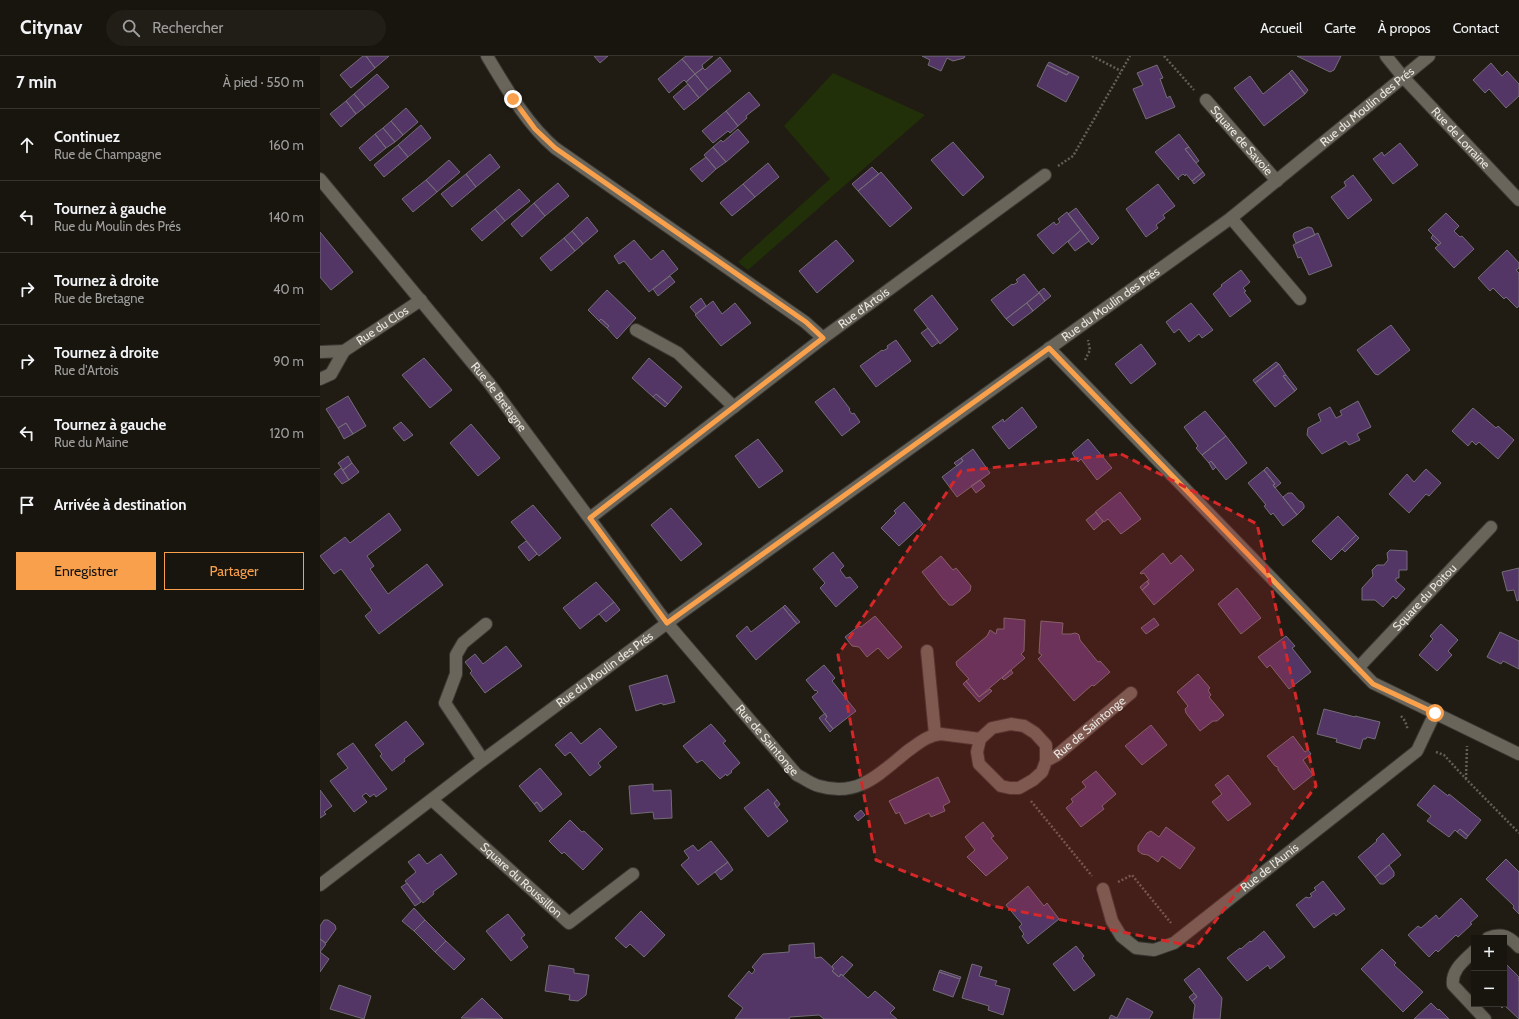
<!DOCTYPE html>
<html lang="fr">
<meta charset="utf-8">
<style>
body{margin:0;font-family:Cabin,sans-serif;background:#211e18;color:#f1f3f6}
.controls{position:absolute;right:12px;bottom:12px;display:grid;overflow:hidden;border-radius:0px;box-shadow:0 4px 16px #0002}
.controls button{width:36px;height:36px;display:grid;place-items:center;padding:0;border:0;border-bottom:1px solid #36342f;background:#18150f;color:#f1f3f6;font:20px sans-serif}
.stop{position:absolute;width:12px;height:12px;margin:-9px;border:3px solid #f9a04c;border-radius:50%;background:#fff}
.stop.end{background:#f9a04c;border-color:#fff;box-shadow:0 1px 4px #0008}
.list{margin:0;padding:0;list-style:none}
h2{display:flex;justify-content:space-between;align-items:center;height:52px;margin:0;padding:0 16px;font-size:17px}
h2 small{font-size:13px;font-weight:400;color:#9f9f9e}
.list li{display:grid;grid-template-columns:26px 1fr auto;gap:12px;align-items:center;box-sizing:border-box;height:72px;padding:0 16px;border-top:1px solid #36342f}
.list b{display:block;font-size:15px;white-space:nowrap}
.list p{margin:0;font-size:13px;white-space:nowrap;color:#9f9f9e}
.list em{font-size:13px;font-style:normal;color:#9f9f9e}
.actions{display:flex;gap:8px;padding:12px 16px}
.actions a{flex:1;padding:9px 0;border:1px solid #f9a04c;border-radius:0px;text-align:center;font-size:14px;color:#f9a04c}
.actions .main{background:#f9a04c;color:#111}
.icon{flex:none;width:22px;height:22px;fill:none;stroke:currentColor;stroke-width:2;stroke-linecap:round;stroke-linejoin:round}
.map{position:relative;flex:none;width:1199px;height:963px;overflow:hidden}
header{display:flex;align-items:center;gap:24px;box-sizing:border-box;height:56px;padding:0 20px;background:#18150f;border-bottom:1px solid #36342f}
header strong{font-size:19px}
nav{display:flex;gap:22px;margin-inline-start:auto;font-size:14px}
.search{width:280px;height:36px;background:#211e18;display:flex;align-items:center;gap:10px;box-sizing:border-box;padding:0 14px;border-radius:22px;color:#9f9f9e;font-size:15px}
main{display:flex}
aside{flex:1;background:#18150f}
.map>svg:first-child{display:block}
.green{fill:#213008}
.building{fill:#533566;stroke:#736d77}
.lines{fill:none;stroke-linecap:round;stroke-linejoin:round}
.lane-casing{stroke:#3b3833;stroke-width:14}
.street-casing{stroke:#3b3833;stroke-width:14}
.path{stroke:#635f58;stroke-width:2.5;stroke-dasharray:2 2;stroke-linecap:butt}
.lane{stroke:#69655b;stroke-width:12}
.street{stroke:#69655b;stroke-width:12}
.route{stroke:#f9a04c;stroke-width:5}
.marked{fill:#d62828;fill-opacity:0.2;stroke:#d62828;stroke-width:3;stroke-dasharray:8 5;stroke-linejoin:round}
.labels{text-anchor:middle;stroke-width:3.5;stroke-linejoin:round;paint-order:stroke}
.street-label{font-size:12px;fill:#e8e6e0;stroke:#201c14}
</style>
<header>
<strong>Citynav</strong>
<div class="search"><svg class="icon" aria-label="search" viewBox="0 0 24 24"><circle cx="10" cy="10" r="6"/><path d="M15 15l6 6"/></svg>Rechercher</div>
<nav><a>Accueil</a><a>Carte</a><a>À propos</a><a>Contact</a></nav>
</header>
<main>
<aside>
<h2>7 min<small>À pied · 550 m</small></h2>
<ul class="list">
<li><svg class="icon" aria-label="ahead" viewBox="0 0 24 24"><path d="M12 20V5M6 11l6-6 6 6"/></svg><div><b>Continuez</b><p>Rue de Champagne</p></div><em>160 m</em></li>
<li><svg class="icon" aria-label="left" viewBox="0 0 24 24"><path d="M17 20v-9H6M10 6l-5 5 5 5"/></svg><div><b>Tournez à gauche</b><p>Rue du Moulin des Prés</p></div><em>140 m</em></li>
<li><svg class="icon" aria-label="right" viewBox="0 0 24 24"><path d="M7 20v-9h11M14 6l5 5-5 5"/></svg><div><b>Tournez à droite</b><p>Rue de Bretagne</p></div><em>40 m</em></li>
<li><svg class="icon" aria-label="right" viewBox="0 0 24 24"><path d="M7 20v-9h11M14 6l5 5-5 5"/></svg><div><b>Tournez à droite</b><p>Rue d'Artois</p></div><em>90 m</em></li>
<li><svg class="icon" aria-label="left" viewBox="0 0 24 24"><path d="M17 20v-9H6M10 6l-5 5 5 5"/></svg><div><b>Tournez à gauche</b><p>Rue du Maine</p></div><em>120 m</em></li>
<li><svg class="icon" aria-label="arrive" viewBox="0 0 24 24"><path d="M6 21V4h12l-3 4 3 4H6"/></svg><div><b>Arrivée à destination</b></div></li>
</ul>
<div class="actions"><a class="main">Enregistrer</a><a>Partager</a></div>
</aside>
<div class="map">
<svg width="1199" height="963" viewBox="0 0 1199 963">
<rect width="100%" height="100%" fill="#201c14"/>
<!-- green -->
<path class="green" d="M513,17L605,59L428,214L418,206L510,123L464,70Z"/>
<!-- building -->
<path class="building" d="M43,0H46L55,12L31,32L20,19Z
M46,0H69L55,12Z
M274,0H288L280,7Z
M366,0H393L382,9L383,12L375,18L362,3Z
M602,0H645L644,2L633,5L627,2L621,15L608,9L610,4Z
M977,0H1021L1014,14L1010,16Z
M400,1L411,15L388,34L375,18L383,12L385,14Z
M362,3L375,18L366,26L364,24L349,37L338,23Z
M729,6L749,16L747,19L727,9Z
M1171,7L1182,20L1187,15L1199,28V40L1186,52L1169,33L1165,37L1153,24Z
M727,9L747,19L749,16L759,21L746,46L717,30Z
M837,9L843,22L840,23L847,42L850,40L855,51L826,63L813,33L823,29L817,17Z
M972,14L988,34L985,38L969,17Z
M969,17L985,38L944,70L914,32L930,20L943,38Z
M57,18L69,31L45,51L34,38Z
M375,18L388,34L379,42L366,26Z
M368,28L379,42L364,54L353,41Z
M429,36L440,49L426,60L427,62L418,70L406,55Z
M34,38L45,51L36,58L26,45Z
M26,45L36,58L21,71L10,58Z
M86,52L98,66L83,79L71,65Z
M406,55L418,70L410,77L408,75L393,87L382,75Z
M71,65L83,79L75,86L63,72Z
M101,69L111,82L88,101L78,89Z
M63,72L75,86L66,92L55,78Z
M418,73L429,86L406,106L393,91L401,84L403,86Z
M55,78L66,92L50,105L39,92Z
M859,78L869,91L865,93L883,116L872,125L866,118L865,120L863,118L858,122L859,124L835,96Z
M633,86L664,121L643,140L611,104Z
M1080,87L1098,109L1073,128L1053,103L1062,96L1064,100Z
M78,89L88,101L64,121L54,109Z
M393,91L406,106L396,113L384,99Z
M869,91L879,105L876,107L865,93Z
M170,98L180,111L156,131L146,118Z
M386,101L396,113L382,126L370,113Z
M129,104L140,116L117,136L106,124Z
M448,107L459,121L435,141L423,128Z
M552,111L559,118L538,135L532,128Z
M561,116L592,152L570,171L538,135Z
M883,116L885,119L874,128L872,125Z
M146,118L156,131L132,151L121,138Z
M1033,119L1052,144L1028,163L1011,141L1026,130L1024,126Z
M106,124L117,136L93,156L82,143Z
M238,127L249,140L225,160L214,147Z
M423,128L435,141L412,160L400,147Z
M838,128L855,150L843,159L845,162L836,169L838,172L826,181L806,153Z
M199,133L210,145L185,165L175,153Z
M214,147L225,160L202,181L191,168Z
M756,152L779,182L772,189L748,158Z
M175,153L185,165L162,185L151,173Z
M747,156L761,174L733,198L717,179L734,166L736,169L740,166L738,163Z
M1126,157L1139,170L1134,175L1140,181L1142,180L1154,193L1134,212L1115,192L1121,187L1108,174Z
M267,161L278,175L263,188L252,175Z
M988,171L992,172L995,179L976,187L973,180L974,177Z
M761,174L769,185L755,195L748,186Z
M252,175L263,188L255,195L244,182Z
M0,176L33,216L11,234L0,221Z
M998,177L1012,210L989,219L981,201L978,202L973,189Z
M1113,179L1121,187L1118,189L1111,182Z
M244,182L255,195L231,215L220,202Z
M314,184L331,204L343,194L358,213L329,236L304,205L299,208L294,200Z
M516,184L534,205L497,237L479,215Z
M1187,194L1199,207V212L1196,214L1199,217V250L1197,252L1186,241L1184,243L1173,232L1170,235L1158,222Z
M921,214L930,226L923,232L926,235L924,236L931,245L910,261L893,238L902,230L901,229Z
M704,218L719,237L686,263L671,244L692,228L693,229L698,226L696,224Z
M350,220L355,226L338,240L333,233Z
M724,232L731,240L725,245L719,236Z
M287,234L316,262L297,283L287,272L289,270L281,263L279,265L268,254Z
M719,237L725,245L713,255L707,247Z
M612,239L638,273L620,288L594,254Z
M381,242L386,250L376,258L370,251Z
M393,245L402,258L415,247L431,267L401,290L375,259Z
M707,247L713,255L693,270L686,263Z
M871,247L893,274L882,282L879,278L869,286L859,273L854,277L846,266Z
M281,263L289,270L287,272L279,265Z
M1071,269L1090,294L1058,319L1055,318L1037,294Z
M608,272L619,286L612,291L601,277Z
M576,284L591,305L556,331L540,310L562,294L563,295L568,292L567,290Z
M821,288L836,308L811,328L795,308Z
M104,302L132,334L110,352L82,319Z
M329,302L362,331L348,348L336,338L333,341L312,322Z
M956,306L959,308L935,327L933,324Z
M959,308L966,319L963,320L975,335L955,351L935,327Z
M966,319L977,333L975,335L963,320Z
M514,332L530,353L529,354L532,358L534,357L540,366L522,380L495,346Z
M336,338L348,348L345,351L333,341Z
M28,340L46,370L33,378L26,367L18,372L6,353Z
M1038,345L1051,371L1037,378L1040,384L1029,389L1026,385L1002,398L987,379L988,372L1001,365L998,358L1010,351L1016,362L1022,359L1020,355Z
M702,351L717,371L689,393L672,371L683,363L684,366Z
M1153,352L1176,372L1178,370L1194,384L1178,403L1159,386L1156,389L1152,385L1148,390L1132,375Z
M885,355L906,380L882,399L876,392L878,390L864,371Z
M81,366L93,379L84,385L73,372Z
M26,367L33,378L24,383L18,372Z
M151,368L180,402L158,420L130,387Z
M906,380L927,407L906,424L891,405L889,407L882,399Z
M438,383L463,415L439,432L415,400Z
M768,383L792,412L777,424L761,403L758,406L752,397Z
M653,393L670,417L637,441L622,421L643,405L641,402Z
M28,400L32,407L23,414L18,407Z
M641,402L643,405L637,410L634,407Z
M891,405L896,411L893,414L889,407Z
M32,407L39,416L29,424L23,414Z
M947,411L961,427L955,432L953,429L955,428L944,414Z
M21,412L29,424L22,428L14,418Z
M1106,413L1121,427L1109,440L1106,438L1089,457L1069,438L1087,418L1094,426Z
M944,414L955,428L953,429L977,459L963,470L953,457L951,459L944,450L946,449L928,427Z
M660,424L665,430L656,437L651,430Z
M800,436L821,463L801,478L788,463L784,466L775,456Z
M968,437H972L979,445L982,446L984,449V452L977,459L963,441Z
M584,446L603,468L579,490L561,472L576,457L574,455Z
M213,449L241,482L219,500L191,466Z
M351,452L382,488L361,505L331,469Z
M776,456L783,466L774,474L766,464Z
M69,457L81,474L47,500L54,510L50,513L68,538L107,508L123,529L59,578L45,560L52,554L21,513L14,518L0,500L25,481L30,487Z
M1018,460L1036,479L1011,504L992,485Z
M1036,479L1039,482L1025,496L1022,493Z
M206,485L217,498L209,505L198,491Z
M1070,494L1087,495V514H1079V522H1076V525L1085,533L1076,543L1073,540L1063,551L1055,544H1042V532L1053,520L1052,514L1057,509H1064L1068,504L1067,497Z
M513,496L524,510L520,514L526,522L530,521L538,531L516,551L500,532L505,527L493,513Z
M843,497L851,508L861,499L874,514L834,549L822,534L829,528L827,525L829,524L824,517L821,518L820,517Z
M621,500L633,514L636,512L651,530L650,535L633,549H629L625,544H624L602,516Z
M1199,512V544L1197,545L1194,534L1187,535L1182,516Z
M827,525L829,528L822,534L820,531Z
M276,526L294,546L260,573L243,552Z
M917,532L941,562L921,578L898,548Z
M294,546L300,554L286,566L279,558Z
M465,549L480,566L477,568L463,551Z
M463,551L477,568L436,604L416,580L427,570L431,576Z
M555,560L582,591L568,603L558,592L547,601L539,591L532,590L525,581L539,570L541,571Z
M684,562L705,564L704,595L701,598L705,602L659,641L646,625L649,623L637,610L636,606L667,580L670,574L676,578L677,573H684Z
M834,562L839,569L826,578L821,572Z
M721,565L743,567L742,578H751L755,577L758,578L759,579L760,584L778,606L780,605L790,616L774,630L772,629L754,645L718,603L722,599L719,597Z
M1121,568L1138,584L1128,595L1132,599L1117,615L1099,599L1113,583L1110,580Z
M1180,576L1199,585V613L1183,605L1181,608L1167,601Z
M966,580L975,590L972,592L991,616L969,633L950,609L947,612L938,601Z
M186,590L202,610L165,637L150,617L152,615L145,606L155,598L163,608Z
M504,609L515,622L512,625L536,655L513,673L505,663L507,661L492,641L498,636L496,634L495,635L486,624Z
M691,614L693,617L684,624L682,622Z
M878,618L890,632L888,634L891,639L889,641L904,659L897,665H893L880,675L866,657L865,653L868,650L857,636Z
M347,619L355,646L343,649L342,647L316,655L309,630Z
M646,625L659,641L670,633L672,635L659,646L643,628Z
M1004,653L1035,661V660L1060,666L1055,683L1047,681L1046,683H1043L1040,693L1016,686L1017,683L997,678Z
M505,657L507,661L505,663L513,673L510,676L499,662Z
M86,665L104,688L84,703L85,705L72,715L60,700L62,698L55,689Z
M391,668L406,685L403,687L420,707L411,715L412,716L407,720L406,718L400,723L382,704L377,707L363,690Z
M831,669L847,689L822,709L805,690Z
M280,672L297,691L278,707L281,711L270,720L250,696L245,700L235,689L251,676L261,688Z
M973,680L985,696L988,694L991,698L983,704L993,719L974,734L958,714V711L955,710L947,700Z
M33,687L67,733L56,741L54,738L50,741L46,737L42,740L47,746L34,756L10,725L28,712L17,698Z
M220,712L242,738L223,754L217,746L214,748L199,730Z
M776,715L796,738L782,750L784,753L761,771L746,752L753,746L751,743L766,731L762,726Z
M908,719L931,748L908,765L892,746L902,738L895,729Z
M618,721L630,746L623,750L625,755L611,761L609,757L585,768L579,756L576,758L569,745Z
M333,728V735L351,734L352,762L334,763L333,756L311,758L309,730Z
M1114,729L1128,740L1129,738L1161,764L1148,780L1140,773L1137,776L1135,774L1129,781L1107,765L1111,760L1097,749Z
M448,733L457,744L454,747L468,765L448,781L424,752Z
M0,734L12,750L4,756L6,758L0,762Z
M457,744L460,748L457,752L454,747Z
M217,746L223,754L220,756L214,748Z
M541,754L545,759L538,765L534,760Z
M250,764L262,776L264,775L283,793L263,814L244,796L242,798L229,785Z
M663,766L674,780L671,782L688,802L666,820L647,801L655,794L645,781Z
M846,771L875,792L860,813L842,800L838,806L828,799L822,798L818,795V790L827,777L831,775L839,781Z
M1140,773L1148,780L1146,783L1137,776Z
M1063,777L1081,799L1055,821L1038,801L1057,785L1056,784Z
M391,785L408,806L378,829L361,809L369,802L364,795L373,789L378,795Z
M99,798L107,808L121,798L137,818L113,836L114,838L103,847L85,825L96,816L88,806Z
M1186,803L1199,816V858L1193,852L1194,850L1166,823Z
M408,806L413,814L401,824L395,816Z
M1069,809L1074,816V820L1064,828H1060L1055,821Z
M1003,825L1025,853L1016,860L1014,857L994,872L976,849L986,841L989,842L992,840L990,838L996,834L994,832Z
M87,827L101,846L95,850L81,831Z
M708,830L724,850L727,847L739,863L708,888L702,880L704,878L699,871L702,868L686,849Z
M1141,842L1158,860L1150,867L1152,868L1138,881L1136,879L1118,896L1116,894L1109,901L1088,879L1098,870L1101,872L1116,859L1119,863Z
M94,852L105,864L94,875L82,865Z
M321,855L345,879L324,901L310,888L306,892L295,882Z
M188,858L205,879L201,882L208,891L191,905L166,875Z
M4,864H8L15,869L16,873L6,887L0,883V870Z
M105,864L126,885L115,896L94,875Z
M944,875L965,901L950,913L948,909L927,925L907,902L920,892L921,893L930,885L931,886Z
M0,883L6,888L0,896L9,903L0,916Z
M126,885L145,903L134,914L115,896Z
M494,887L495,902L501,901L514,913L512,915L519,921L521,918L548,942L555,935L575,952L570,957L577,963H504L499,959L470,961L469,963H415L423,952L408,940L429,915L432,918L435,914L432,911L443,898L469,896V889Z
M756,890L764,900L762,902L775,919L754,935L733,908Z
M1062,893L1076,907L1074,909L1103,936L1083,956L1041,913Z
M522,900L533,909L523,920L521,918L519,921L512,915L514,913L512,910Z
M1184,906L1199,921L1198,924L1199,925V963L1184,949L1182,952L1178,948H1184Z
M652,908L662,911L659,920L677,925L675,929L690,933L683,959L668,954L669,950L642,942Z
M229,909L254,913V917L269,919L266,939L258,945L249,944L250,939L225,935Z
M879,912L902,942L900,963H873L875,949L872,945L877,941L864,924Z
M620,914L641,921L640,923L619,916Z
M619,916L640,923L633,941L613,934Z
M19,929L51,940L44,963L10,953Z
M874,937L877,941L872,945L869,941Z
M162,942L183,963L141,962Z
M807,942L833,956L829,963H789L791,959L797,962Z
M1111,947L1118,954L1119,953L1129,963H1094Z"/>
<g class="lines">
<!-- lane casing -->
<g class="lane-casing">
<g id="lane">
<path d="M1066,0L1083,21"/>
<path id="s1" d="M886,44L957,125"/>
<path d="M911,162L980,243"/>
<path d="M316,274L358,297L414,351"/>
<path d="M163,704L125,647L136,618V599L143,587L166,568"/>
</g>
</g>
<!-- street casing -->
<g class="street-casing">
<g id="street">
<path d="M167,0C187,33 206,67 235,92L485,266L503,282"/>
<path id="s2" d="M1083,21L1199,144"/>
<path id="s3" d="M0,123L169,327L347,567L477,719C484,722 491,728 499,730C539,742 560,717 589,694C599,687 608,679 621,678L660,683L657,696L659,708L681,730L690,732H699L713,724L722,716L726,705L737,699L811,637"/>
<path d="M729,292L1053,627L1199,698"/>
<path id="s4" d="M24,295L101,244"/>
<path d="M0,296L24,295L11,318L0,323"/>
<path id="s5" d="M270,462L503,282L725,119"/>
<path d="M607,595L615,678"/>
<path id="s6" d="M1038,612L1171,471"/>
<path d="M660,683L672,672L691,668L704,670L715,677L726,689V705"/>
<path id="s7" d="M112,744L249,867L313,818"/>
<path id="s8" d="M0,829L163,704L358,559L911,162L1109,0"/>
<path id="s9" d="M783,833L792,865L801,880L816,892L834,894L854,887L1097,695L1115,657"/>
<path d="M1168,882C1182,876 1190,881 1199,891"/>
<path d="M1154,895C1144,905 1131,914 1133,929L1165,963"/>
</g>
</g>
<!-- path -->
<path class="path" d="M772,0L801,15
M844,0L874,34
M738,110L753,100L810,0
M765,304L770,294L768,284
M1081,660L1085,665L1088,674
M1116,696L1124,699L1146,723L1199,777
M1146,723L1147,690
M711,745L772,820
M798,826L812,819L851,867"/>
<!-- lane -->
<use href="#lane" class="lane"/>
<!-- street -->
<use href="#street" class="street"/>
</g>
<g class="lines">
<!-- route -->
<path class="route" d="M193,43L215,73L235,92L486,266L503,282L270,462L347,567L729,292L1053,628L1115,657"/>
</g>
<!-- marked area -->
<path class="marked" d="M801,398L937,468L996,730L876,891L668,849L556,804L518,599L641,415Z"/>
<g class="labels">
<!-- street labels -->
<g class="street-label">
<text dy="4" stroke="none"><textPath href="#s8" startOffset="1305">Rue du Moulin des Prés</textPath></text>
<text dy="4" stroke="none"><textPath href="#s2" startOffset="84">Rue de Lorraine</textPath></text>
<text dy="4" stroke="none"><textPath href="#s1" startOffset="54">Square de Savoie</textPath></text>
<text dy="4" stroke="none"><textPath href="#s8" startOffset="981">Rue du Moulin des Prés</textPath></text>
<text dy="4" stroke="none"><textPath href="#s5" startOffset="345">Rue d'Artois</textPath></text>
<text dy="4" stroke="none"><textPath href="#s4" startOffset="46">Rue du Clos</textPath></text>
<text dy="4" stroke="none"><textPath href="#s3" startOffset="282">Rue de Bretagne</textPath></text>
<text dy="4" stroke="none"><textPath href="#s6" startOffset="97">Square du Poitou</textPath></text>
<text dy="4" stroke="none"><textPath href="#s8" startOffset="357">Rue du Moulin des Prés</textPath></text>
<text dy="4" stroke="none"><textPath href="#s3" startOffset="1136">Rue de Saintonge</textPath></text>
<text dy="4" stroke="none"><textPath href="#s3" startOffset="718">Rue de Saintonge</textPath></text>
<text dy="4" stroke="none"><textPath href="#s9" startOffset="231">Rue de l'Aunis</textPath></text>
<text dy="4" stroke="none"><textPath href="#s7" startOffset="120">Square du Roussillon</textPath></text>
</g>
</g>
</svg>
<div class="controls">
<button>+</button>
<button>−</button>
</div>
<div class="stop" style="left:1115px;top:657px"></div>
<div class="stop end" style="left:193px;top:43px"></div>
</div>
</main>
